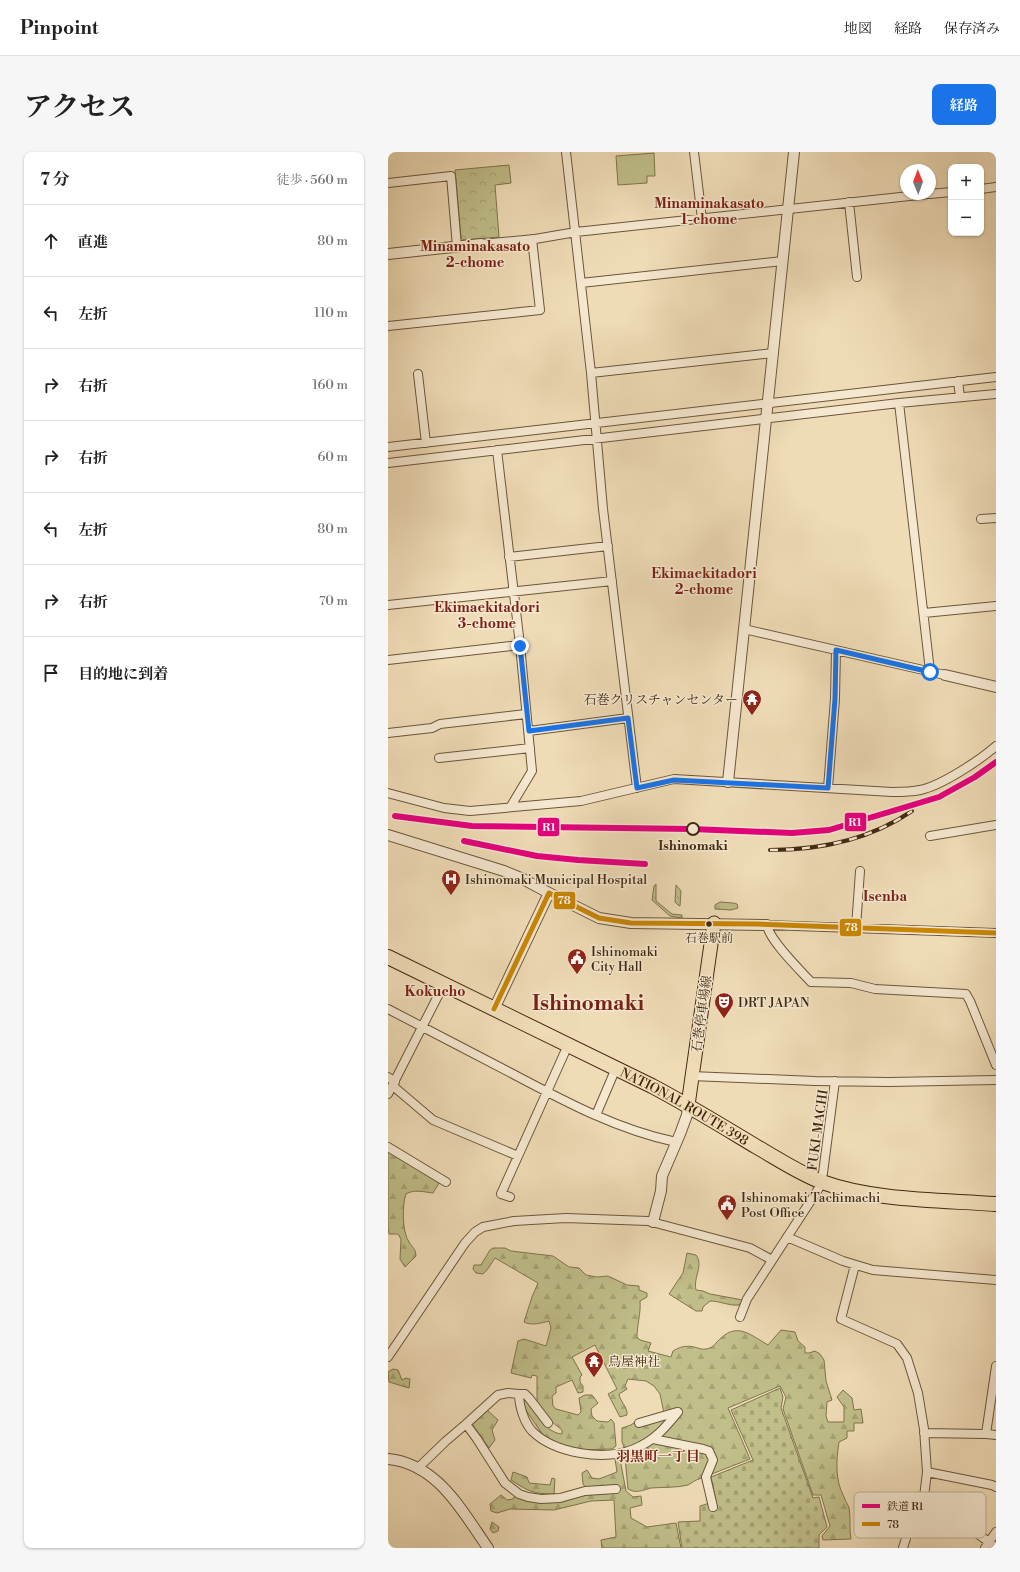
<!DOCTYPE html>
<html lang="ja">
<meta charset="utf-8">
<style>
body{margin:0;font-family:"Libre Bodoni","Noto Serif JP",serif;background:#f6f6f6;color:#222}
.controls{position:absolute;right:12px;top:12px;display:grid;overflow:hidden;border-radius:8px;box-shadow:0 1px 3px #0004}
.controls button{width:36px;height:36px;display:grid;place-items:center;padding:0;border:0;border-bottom:1px solid #e0e0e0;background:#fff;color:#222;font:20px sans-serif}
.compass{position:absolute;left:512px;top:12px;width:36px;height:36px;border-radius:50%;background:#fff;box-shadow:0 1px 3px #0004;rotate:359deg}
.stop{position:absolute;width:12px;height:12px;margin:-9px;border:3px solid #1a73e8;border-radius:50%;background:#fff}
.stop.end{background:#1a73e8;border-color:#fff;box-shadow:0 1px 4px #0008}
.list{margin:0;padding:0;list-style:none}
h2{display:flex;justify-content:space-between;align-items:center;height:52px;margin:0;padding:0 16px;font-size:17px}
h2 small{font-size:13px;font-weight:400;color:#767676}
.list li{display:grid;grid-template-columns:26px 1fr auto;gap:12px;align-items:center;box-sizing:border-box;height:72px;padding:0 16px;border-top:1px solid #e0e0e0}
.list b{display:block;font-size:15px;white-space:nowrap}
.list em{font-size:13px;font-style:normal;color:#767676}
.icon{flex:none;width:22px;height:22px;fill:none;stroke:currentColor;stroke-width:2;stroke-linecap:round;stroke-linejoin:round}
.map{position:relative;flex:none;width:608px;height:1396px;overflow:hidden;border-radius:8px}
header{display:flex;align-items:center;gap:24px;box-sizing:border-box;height:56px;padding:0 20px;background:#fff;border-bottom:1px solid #e0e0e0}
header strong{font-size:19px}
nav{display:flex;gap:22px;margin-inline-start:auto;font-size:14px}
.intro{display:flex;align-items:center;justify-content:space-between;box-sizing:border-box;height:96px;padding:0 24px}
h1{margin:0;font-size:28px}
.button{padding:10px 18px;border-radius:8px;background:#1a73e8;color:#fff;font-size:14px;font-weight:700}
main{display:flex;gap:24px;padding:0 24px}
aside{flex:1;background:#fff;border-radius:8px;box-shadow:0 1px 3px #0004}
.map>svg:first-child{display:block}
.grass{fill:url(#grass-tufts);stroke:#80744d}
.forest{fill:url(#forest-firs);stroke:#80744d}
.cemetery{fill:url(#cemetery-stones);stroke:#80744d}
.park{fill:url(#park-crowns);stroke:#80744d}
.pitch{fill:#c0be89;stroke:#80744d}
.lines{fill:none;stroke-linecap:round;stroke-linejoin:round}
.minor-casing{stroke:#6c563a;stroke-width:10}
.tertiary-casing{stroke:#6c563a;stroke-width:12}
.primary-casing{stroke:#412911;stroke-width:15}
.trunk-casing{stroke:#412911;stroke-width:16}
.minor{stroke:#f5e8d0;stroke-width:8}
.tertiary{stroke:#f5e8d0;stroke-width:10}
.primary{stroke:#efdcb7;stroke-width:13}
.trunk{stroke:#efdcb7;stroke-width:14}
.rail-casing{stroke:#412911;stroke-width:4}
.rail{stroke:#f5e8d0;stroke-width:2.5;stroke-dasharray:8;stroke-linecap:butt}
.bus-1-casing{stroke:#f5e8d0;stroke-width:8}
.bus-1{stroke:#ca8704;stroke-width:5}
.rail-1-casing{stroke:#f5e8d0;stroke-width:9}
.rail-1{stroke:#e5007d;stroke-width:6}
.route{stroke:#1a73e8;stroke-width:5}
.stop-dot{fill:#f5e8d0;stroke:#412911;stroke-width:2}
.bus-dot{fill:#412911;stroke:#f5e8d0;stroke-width:1.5}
.labels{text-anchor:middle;stroke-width:3;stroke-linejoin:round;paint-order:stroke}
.bus-label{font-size:12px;fill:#412911;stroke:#f5e8d0}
.poi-label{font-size:13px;fill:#412911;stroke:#f5e8d0;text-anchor:start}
.stop-label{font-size:13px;font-weight:bold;fill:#412911;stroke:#f5e8d0}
.street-label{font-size:13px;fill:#412911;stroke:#f5e8d0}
.neighbourhood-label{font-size:14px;font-weight:bold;fill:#7a1f14;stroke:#f5e8d0}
.town-label{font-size:21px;font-weight:bold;fill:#7a1f14;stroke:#f5e8d0}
.key{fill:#f5e8d0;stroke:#bfaf97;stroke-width:1}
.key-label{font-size:11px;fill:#412911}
.line-badge{stroke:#f5e8d0;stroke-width:1.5}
.badge-label{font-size:11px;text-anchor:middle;font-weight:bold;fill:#fff}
</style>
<header>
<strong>Pinpoint</strong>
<nav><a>地図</a><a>経路</a><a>保存済み</a></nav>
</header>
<div class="intro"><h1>アクセス</h1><a class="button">経路</a></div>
<main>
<aside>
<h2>7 分<small>徒歩 · 560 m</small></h2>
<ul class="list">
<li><svg class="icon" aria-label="ahead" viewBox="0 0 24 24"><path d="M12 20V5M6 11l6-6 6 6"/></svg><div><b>直進</b></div><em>80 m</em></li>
<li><svg class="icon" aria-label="left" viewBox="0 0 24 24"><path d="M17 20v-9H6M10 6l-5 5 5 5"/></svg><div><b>左折</b></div><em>110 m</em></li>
<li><svg class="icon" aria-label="right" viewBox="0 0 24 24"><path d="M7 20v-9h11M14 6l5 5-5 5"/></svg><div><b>右折</b></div><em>160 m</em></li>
<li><svg class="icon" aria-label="right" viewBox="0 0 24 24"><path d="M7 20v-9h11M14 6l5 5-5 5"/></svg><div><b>右折</b></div><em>60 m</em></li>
<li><svg class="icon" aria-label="left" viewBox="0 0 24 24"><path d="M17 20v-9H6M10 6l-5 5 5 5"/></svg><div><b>左折</b></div><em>80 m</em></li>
<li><svg class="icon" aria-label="right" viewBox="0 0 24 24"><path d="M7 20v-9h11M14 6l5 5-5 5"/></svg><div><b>右折</b></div><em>70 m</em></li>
<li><svg class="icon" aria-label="arrive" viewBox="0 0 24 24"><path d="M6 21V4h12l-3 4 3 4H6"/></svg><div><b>目的地に到着</b></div></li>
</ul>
</aside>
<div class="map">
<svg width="608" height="1396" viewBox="0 0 608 1396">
<defs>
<pattern id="grass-tufts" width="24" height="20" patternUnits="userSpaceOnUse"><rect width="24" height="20" fill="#c0be89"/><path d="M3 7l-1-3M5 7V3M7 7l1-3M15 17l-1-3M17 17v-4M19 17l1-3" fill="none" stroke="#a6a375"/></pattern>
<pattern id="forest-firs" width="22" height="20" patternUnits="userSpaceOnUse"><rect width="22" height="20" fill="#c0be89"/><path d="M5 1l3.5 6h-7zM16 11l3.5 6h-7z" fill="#a6a375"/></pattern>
<pattern id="cemetery-stones" width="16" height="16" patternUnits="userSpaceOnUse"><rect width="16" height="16" fill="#c0be89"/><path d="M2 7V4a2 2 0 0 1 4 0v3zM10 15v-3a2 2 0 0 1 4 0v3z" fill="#a6a375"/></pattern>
<pattern id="park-crowns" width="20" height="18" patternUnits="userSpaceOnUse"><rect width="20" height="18" fill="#c0be89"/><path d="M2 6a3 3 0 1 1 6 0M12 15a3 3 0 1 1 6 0" fill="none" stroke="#a6a375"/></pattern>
</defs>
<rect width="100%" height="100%" fill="#efdcb7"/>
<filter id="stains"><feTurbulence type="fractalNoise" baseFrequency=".005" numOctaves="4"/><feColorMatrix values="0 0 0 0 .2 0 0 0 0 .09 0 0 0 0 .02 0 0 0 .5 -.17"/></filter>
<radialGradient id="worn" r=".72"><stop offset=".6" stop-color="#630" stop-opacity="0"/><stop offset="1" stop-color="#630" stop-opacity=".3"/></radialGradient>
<!-- grass -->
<path class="grass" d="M268,732V749L284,762L294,763V766L282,764L264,748L266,734Z
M288,733L293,739L292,754L290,753L287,750Z
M332,750L345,751L349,752L350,756L343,758L327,757V753Z"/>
<!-- forest -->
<path class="forest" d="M0,999L51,1031L45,1041C36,1040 26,1037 18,1042C14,1053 14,1080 21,1090C25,1097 27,1095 28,1104L17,1115L12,1107L13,1087L10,1082H1L0,1076Z
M105,1096H117L123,1099L165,1104L181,1115L191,1116L198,1123L209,1125L220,1124L239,1133L251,1134V1138L259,1141V1145L252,1149C253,1161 249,1173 249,1185L252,1188L263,1191L260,1199L283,1205L285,1199C291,1195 299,1193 306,1195C311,1196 314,1198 318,1197C326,1196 328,1190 333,1186C350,1170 364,1184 380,1193L393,1178L407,1180L410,1189L417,1195V1201H421L427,1199L432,1202L436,1208L438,1229L444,1248L439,1250L438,1264L440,1270H456V1255L449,1245L455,1238L464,1246L466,1258L473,1257L475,1271H466V1279H459V1286L451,1290C448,1309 447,1328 456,1345C457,1349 460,1352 461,1356C463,1365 461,1377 463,1387L435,1388L434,1384L442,1374L433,1343H425L395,1257L398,1245L392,1234L340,1256L362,1307C345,1314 328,1320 311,1327C307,1328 304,1331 300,1333C288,1336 276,1335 263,1336C255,1338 248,1342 240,1337L236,1295L234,1290V1276L243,1273L251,1267L276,1261L272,1242L266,1234L258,1229L240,1227L237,1234L239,1237L231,1242C232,1250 240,1255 239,1263L232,1265L220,1242L229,1237L207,1193L184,1205L194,1223L192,1225V1230L195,1234V1240L190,1241L184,1228L168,1235V1241L164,1244L165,1254L168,1257L190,1263L193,1260L191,1246L197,1243H204L210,1251L203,1257L204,1264L209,1269L220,1270L223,1267L226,1271L228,1294L224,1297L187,1298L179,1296L155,1283L135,1254V1249L137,1246C146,1258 157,1281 174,1282V1278L163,1269L149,1250V1224L144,1223L143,1226L123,1221L130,1189L136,1187L158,1194L163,1176L161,1169C154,1171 143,1174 136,1170L144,1145L150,1131L107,1106L99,1118L95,1122L88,1121L85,1117L86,1113H93L102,1098Z
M299,1101L308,1103C316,1114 305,1125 308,1138L315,1139L322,1142L355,1148L351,1153C341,1154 332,1149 322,1149L315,1155L314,1159H308L281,1142L295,1121Z
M5,1217L10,1218L14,1228L18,1226L22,1227L21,1236L1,1230L0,1220Z
M99,1258L110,1268L104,1278L107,1288L101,1296L84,1272Z
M229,1304L232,1307L238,1339L245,1345L253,1344L254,1353L242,1356L243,1366L259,1375L288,1371L293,1396H214L213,1388L228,1385L226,1348L203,1349L166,1358L122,1357L109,1361L103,1359L102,1352L113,1343L119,1348L125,1347L128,1342L165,1349L198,1336L195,1332L194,1321L199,1318L204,1326L211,1327L229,1320L227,1307Z
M125,1320L139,1325L141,1331L162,1333L164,1326L167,1327L166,1342C145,1342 140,1339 123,1328Z
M104,1370L111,1375L110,1379L105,1381L102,1377Z"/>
<!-- cemetery -->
<path class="cemetery" d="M392,1236L395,1245L393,1256L425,1346L431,1345L439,1375L431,1383V1396H294L290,1370L312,1369V1354L328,1349L323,1325L365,1308L343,1258Z"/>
<!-- park -->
<path class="park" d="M121,13L123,31L107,33L111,85L76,88L73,86L67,18Z"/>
<!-- pitch -->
<path class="pitch" d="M266,1L267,24H259V31L230,33L228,4Z"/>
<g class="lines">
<!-- minor casing -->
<g class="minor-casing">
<path id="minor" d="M178,0L203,221L215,357L249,636
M306,0L314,67
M0,31L63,24L69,95
M593,37L608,35
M542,42L563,40
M461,50L469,125
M93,92L147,87L188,80L540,42
M193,131L395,109
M0,174L152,158L144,87
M203,221L385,201
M30,222L38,291
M570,229L572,245
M511,251L542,519
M0,295L608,225
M109,298L132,493L144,619L123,654
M0,311L511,251L608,242
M593,367L608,366
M121,405L220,394
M0,453L224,429
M536,461L608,454
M356,477L557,523
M0,508L132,493
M141,579L240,566
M0,581L44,576L52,572L138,562
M51,606L142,596
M440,636L447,547L448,498
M0,641L56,656L82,659L193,649L286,627L504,640C513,640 523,640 532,638C553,634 592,608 608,594
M542,684L608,673
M468,775L472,719
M608,781L379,773C381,788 412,818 423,830L463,831L487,837L578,842L582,849L608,913
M0,857C42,879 83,900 125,922C176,949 230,978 288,990
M303,924L427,929L501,930L608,928
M0,925L7,930
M5,934L45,968L130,1004
M0,942L56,832
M208,963L228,916
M0,995L58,1030
M122,1045L113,1042L180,893
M399,1085L455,1109L485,1118L608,1128
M467,1113L453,1167L509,1192L519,1206L530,1241L536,1277L539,1320L536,1345L523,1370L515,1396
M352,1165L359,1147L431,1036L435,1021L447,929
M0,1205L77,1091L87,1080L95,1075L126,1069L178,1066L260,1069L362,1096L384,1108
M131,1242H137L141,1246L160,1271
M251,1271L289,1260
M78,1272L89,1287L117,1331L131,1342L140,1345L153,1347L172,1346L197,1339L228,1337
M536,1281L598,1282L608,1283
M598,1282L608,1214
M265,1287L315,1297L321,1299L325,1308L318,1325L325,1355
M30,1316L58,1289L78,1272L110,1243L120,1241L131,1242C131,1254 136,1270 144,1279C167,1302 217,1309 246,1297C266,1289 277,1276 290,1260
M539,1320L604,1333L608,1335
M530,1355L580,1375L608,1395
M597,1396L608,1380"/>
</g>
<!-- tertiary casing -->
<g class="tertiary-casing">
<path id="tertiary" d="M0,102L93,92
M557,523L608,535
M340,630L406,0
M0,683L116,719L133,726L161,741
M106,857L161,741L211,766L243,771L379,773
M265,1070L273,1039L274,1024L292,982L299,963L300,953
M0,1307C50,1312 74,1359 100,1396"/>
</g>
<!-- primary casing -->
<g class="primary-casing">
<path id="primary" d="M300,953L326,771"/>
</g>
<!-- trunk casing -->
<g class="trunk-casing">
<g id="trunk">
<path id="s1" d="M0,805L264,934C300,953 334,974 369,995C390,1007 411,1021 434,1030C486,1049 553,1048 608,1052"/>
</g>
</g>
<!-- minor -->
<use href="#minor" class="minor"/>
<!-- tertiary -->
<use href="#tertiary" class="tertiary"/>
<!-- primary -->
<use href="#primary" class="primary"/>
<!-- trunk -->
<use href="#trunk" class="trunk"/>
<!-- rail casing -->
<g class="rail-casing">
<path id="rail" d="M528,653L551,645
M382,698C432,698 483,687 524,659"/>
</g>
<!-- rail -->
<use href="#rail" class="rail"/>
<!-- bus-1 casing -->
<g class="bus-1-casing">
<path id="bus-1" d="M106,857L161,741L211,766L243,771L369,772L608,781"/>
</g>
<!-- bus-1 -->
<use href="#bus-1" class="bus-1"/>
<!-- rail-1 casing -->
<g class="rail-1-casing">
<path id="rail-1" d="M7,664L84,674L304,677L404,681L441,678L551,645L587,625L608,610
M76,689L149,704L190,708L257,712"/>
</g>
<!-- rail-1 -->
<use href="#rail-1" class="rail-1"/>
</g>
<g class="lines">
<!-- route -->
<path class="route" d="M132,494L141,579L240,566L249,636L286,628L440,636L447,547L448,498L542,520"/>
</g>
<!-- icons -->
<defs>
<g id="temple-pin" transform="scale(1)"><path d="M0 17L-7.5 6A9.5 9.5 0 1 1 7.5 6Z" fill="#8f2418" stroke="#f5e8d0"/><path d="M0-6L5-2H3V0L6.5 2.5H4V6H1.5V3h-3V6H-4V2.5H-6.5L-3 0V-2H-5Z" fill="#fff"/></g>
<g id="hospital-pin" transform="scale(1)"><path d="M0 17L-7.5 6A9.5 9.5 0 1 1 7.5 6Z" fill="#8f2418" stroke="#f5e8d0"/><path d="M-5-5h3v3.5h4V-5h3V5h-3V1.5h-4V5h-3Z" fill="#fff"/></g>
<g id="civic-pin" transform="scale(1)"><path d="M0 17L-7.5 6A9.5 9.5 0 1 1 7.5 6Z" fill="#8f2418" stroke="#f5e8d0"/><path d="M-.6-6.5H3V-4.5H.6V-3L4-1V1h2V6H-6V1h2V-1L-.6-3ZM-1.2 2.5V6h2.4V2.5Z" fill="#fff"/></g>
<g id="theatre-pin" transform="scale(1)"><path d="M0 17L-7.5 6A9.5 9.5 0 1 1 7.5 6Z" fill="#8f2418" stroke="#f5e8d0"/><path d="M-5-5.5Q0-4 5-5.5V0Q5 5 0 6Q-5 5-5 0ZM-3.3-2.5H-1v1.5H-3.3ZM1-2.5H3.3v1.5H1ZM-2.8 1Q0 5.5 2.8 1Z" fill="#fff"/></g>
</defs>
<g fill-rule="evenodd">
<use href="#temple-pin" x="364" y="547"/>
<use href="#hospital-pin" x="63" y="727"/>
<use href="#civic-pin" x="189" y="806"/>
<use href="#theatre-pin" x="336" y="850"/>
<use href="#civic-pin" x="339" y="1052"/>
<use href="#temple-pin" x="206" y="1209"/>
</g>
<!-- markers -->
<circle class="stop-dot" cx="305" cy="677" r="6"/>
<circle class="bus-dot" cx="321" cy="772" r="3.5"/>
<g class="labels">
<!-- bus labels -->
<g class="bus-label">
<text x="321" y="790">石巻駅前</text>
</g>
<!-- poi labels -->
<g class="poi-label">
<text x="350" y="552" text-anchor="end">石巻クリスチャンセンター</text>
<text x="77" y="732">Ishinomaki Municipal Hospital</text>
<text x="203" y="804">Ishinomaki<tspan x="203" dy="15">City Hall</tspan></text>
<text x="350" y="855">DRT JAPAN</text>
<text x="353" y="1050">Ishinomaki Tachimachi<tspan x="353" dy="15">Post Office</tspan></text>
<text x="220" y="1214">鳥屋神社</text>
</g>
<!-- stop labels -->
<g class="stop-label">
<text x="305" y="698">Ishinomaki</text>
</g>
<!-- street labels -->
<g class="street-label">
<text transform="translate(313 862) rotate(-82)" y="5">石巻停車場線</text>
<text dy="5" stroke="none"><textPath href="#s1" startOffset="332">NATIONAL ROUTE 398</textPath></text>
<text transform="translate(429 978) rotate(-82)" y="5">FUKI-MACHI</text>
</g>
<!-- neighbourhood labels -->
<g class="neighbourhood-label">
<text x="321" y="56">Minaminakasato<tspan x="321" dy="16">1-chome</tspan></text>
<text x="87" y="99">Minaminakasato<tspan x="87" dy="16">2-chome</tspan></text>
<text x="316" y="426">Ekimaekitadori<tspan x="316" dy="16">2-chome</tspan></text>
<text x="99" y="460">Ekimaekitadori<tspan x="99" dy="16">3-chome</tspan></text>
<text x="497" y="749">Isenba</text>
<text x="47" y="844">Kokucho</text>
<text x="270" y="1309">羽黒町一丁目</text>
</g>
<!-- town labels -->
<g class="town-label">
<text x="200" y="858">Ishinomaki</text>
</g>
</g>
<!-- legend -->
<rect x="466" y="1340" width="132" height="46" rx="6" class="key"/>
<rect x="474" y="1352" width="18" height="4" fill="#e5007d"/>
<rect x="474" y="1370" width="18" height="4" fill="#ca8704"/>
<g class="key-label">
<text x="499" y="1358">鉄道 R1</text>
<text x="499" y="1376">78</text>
</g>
<g class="line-badge">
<rect x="456" y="660" width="23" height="20" rx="4" fill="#e5007d"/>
<rect x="149" y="665" width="23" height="20" rx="4" fill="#e5007d"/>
<rect x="165" y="739" width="23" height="19" rx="4" fill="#ca8704"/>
<rect x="451" y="766" width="23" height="19" rx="4" fill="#ca8704"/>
</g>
<g class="badge-label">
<text x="467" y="674">R1</text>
<text x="161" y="679">R1</text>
<text x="176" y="752">78</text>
<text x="463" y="779">78</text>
</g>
<rect width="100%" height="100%" filter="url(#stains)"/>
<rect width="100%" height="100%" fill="url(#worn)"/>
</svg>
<div class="controls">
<button>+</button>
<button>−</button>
</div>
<svg class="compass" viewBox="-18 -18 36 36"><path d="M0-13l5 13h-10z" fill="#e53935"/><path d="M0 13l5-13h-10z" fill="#767676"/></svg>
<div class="stop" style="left:542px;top:520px"></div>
<div class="stop end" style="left:132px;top:494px"></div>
</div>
</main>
